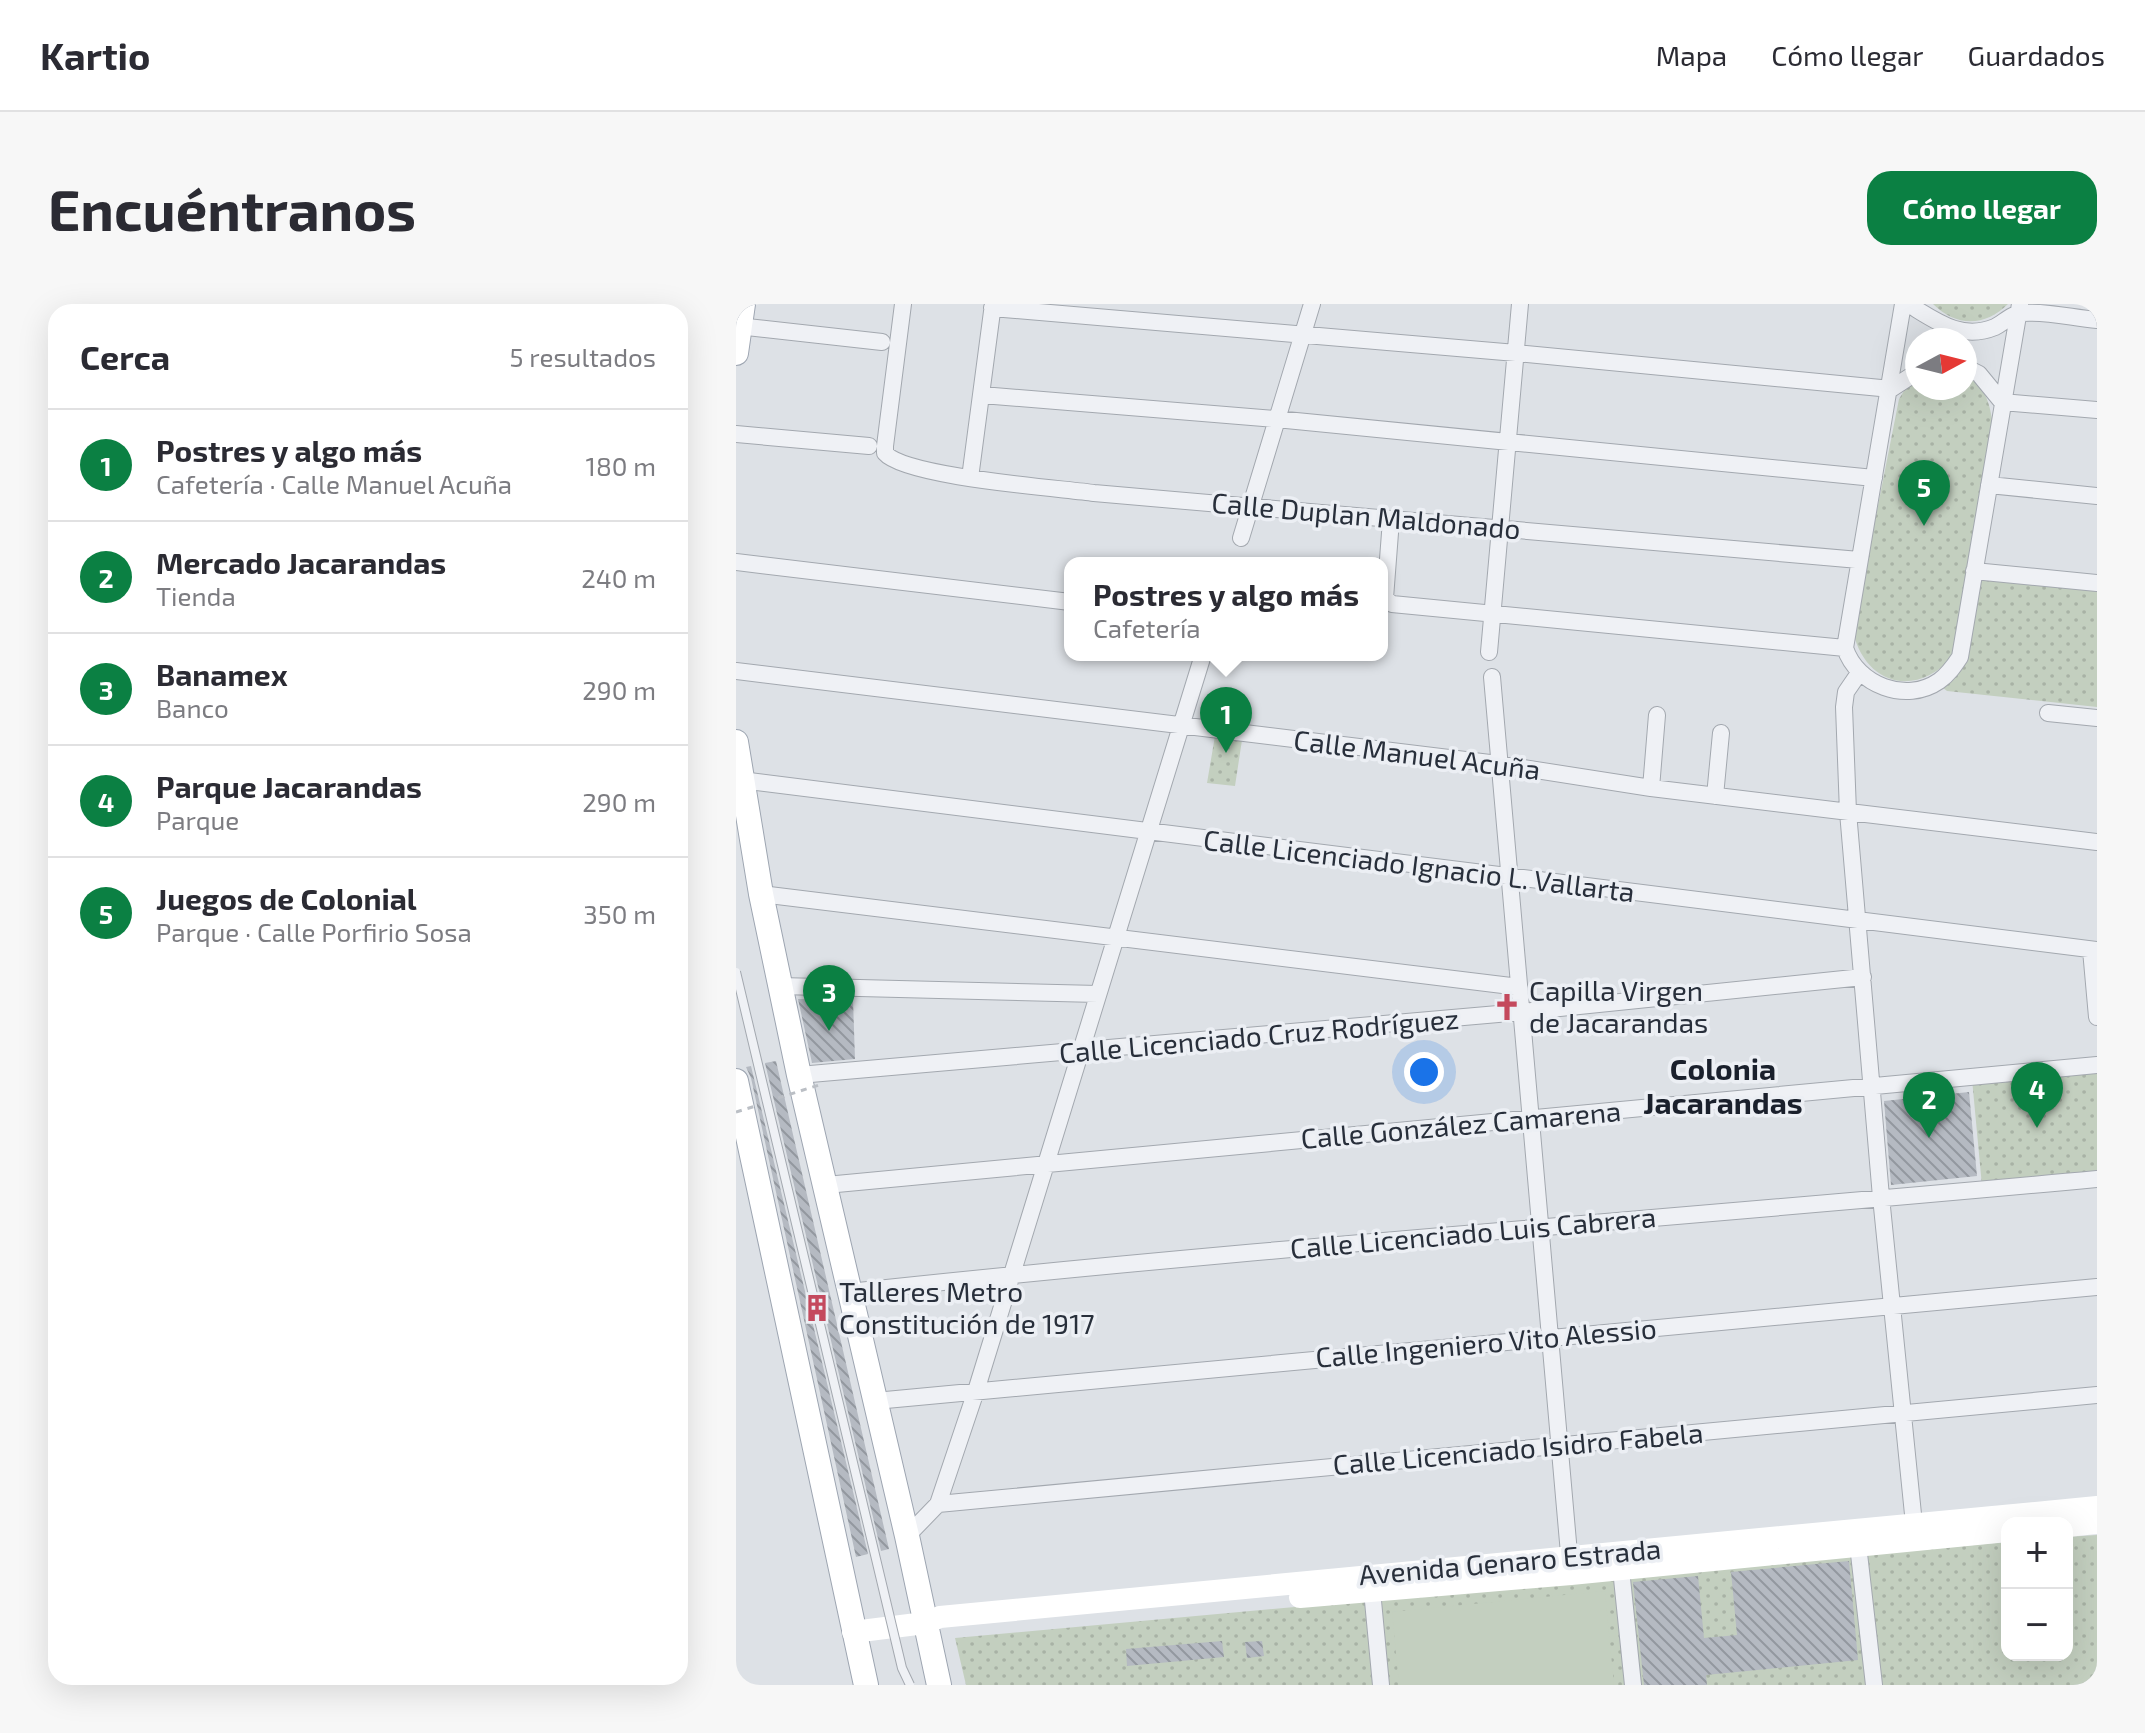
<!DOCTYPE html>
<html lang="es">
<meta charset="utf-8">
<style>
body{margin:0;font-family:"Exo 2",sans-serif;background:#f7f7f7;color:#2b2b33}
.controls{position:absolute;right:24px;bottom:24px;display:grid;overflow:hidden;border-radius:16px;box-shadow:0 8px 32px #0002}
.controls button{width:72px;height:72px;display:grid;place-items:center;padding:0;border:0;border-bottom:2px solid #e1e1e2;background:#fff;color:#2b2b33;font:40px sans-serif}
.compass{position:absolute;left:1169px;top:24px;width:72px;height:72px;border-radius:50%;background:#fff;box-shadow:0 8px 32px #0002;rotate:83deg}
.you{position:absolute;left:688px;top:768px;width:28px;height:28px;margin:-20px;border:6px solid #fff;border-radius:50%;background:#1a73e8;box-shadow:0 0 0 12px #1a73e833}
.badge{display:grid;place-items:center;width:52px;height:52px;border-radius:50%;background:#0b8043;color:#fff;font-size:26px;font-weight:700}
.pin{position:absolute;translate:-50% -66px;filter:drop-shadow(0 2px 4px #0008)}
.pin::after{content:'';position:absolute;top:42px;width:28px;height:24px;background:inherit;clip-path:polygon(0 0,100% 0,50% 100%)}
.popup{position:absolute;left:328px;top:253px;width:324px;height:104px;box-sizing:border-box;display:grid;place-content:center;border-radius:16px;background:#fff;filter:drop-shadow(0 2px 6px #0005);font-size:26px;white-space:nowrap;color:#7c7c81}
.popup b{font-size:30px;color:#2b2b33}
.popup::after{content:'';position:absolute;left:50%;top:100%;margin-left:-16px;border:16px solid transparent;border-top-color:#fff}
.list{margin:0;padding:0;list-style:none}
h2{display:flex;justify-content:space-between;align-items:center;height:104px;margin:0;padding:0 32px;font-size:34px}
h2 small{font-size:26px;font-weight:400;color:#7c7c81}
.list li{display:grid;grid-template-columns:52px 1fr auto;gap:24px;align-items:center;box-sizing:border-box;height:112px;padding:0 32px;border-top:2px solid #e1e1e2}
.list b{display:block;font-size:30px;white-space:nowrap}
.list p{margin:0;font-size:26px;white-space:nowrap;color:#7c7c81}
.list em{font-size:26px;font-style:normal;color:#7c7c81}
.map{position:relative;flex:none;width:1361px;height:1381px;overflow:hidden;border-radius:24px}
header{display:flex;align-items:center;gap:48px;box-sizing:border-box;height:112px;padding:0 40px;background:#fff;border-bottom:2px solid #e1e1e2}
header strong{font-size:38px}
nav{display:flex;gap:44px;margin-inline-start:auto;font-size:28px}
.intro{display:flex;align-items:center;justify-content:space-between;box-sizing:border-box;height:192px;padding:0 48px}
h1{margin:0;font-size:56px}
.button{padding:20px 36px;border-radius:24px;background:#0b8043;color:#fff;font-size:28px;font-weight:700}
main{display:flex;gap:48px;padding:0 48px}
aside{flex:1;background:#fff;border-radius:24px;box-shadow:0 8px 32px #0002}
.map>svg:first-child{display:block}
.park{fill:url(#park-dots)}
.garden{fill:#c3cfbf}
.building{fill:url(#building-back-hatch)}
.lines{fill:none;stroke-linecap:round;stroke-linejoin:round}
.street-casing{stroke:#a3a8af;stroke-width:18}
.primary-casing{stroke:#9da5b1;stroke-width:26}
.street{stroke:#eff1f5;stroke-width:16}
.secondary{stroke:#fff;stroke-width:22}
.primary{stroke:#fff;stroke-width:24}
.lane-bridge-casing{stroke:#a3a8af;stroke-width:10;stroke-linecap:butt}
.path-bridge{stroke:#bbbfc5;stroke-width:3;stroke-dasharray:6 6;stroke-linecap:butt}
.lane-bridge{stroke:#eff1f5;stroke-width:8}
.labels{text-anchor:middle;stroke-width:7;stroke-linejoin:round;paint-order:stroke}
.street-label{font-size:28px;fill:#282f3b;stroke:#eceff4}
.poi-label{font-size:28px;fill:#282f3b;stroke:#eceff4;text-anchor:start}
.neighbourhood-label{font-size:30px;font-weight:bold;fill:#1a202c;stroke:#eceff4}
</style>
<header>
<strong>Kartio</strong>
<nav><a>Mapa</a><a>Cómo llegar</a><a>Guardados</a></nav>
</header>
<div class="intro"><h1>Encuéntranos</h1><a class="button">Cómo llegar</a></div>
<main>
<aside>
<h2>Cerca<small>5 resultados</small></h2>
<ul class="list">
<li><span class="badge">1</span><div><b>Postres y algo más</b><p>Cafetería · Calle Manuel Acuña</p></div><em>180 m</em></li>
<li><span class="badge">2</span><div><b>Mercado Jacarandas</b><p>Tienda</p></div><em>240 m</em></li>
<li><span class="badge">3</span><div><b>Banamex</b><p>Banco</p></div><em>290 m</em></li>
<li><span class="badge">4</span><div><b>Parque Jacarandas</b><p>Parque</p></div><em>290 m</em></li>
<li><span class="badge">5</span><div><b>Juegos de Colonial</b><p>Parque · Calle Porfirio Sosa</p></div><em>350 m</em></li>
</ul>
</aside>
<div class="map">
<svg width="1361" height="1381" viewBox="0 0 1361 1381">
<defs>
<pattern id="park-dots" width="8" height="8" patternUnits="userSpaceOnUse" patternTransform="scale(2)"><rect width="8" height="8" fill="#c3cfbf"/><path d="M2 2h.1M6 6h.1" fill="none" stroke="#a8b2a5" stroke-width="1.8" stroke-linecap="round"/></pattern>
<pattern id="building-back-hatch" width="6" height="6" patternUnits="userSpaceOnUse" patternTransform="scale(2)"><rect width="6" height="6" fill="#b5bac2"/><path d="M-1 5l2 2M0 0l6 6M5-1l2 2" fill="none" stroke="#93989f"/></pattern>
</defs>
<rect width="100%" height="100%" fill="#dde1e6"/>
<!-- park -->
<path class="park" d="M1197,0H1272C1249,23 1220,23 1197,0Z
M1229,70C1247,81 1253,95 1256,115L1217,352C1181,394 1130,382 1117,328L1163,95L1171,82L1181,73V84H1229Z
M1242,270L1361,282V403L1211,387L1206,383L1219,373L1228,359Z
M479,432L506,436L499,482L471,479Z
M1361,762V873L1246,882L1236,775Z
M1361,1231V1381H230L219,1334L1271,1238V1351H1331V1233Z"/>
<!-- garden -->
<path class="garden" d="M869,1287L878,1381H663L656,1308Z"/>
<!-- building -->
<path class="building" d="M62,695L117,696L119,755L76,759Z
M40,757L153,1245L145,1247L29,759Z
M15,762L132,1250L120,1253L15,774L10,763Z
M1233,788L1241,872L1155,881L1148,797Z
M1113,1257L1122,1356L970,1371L971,1381H908L897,1278L962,1272L968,1334L1001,1331L995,1268Z
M486,1337L488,1353L391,1362L390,1345Z
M526,1337L528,1352L511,1354L509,1338Z"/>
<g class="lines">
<!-- street casing -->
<g class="street-casing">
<path id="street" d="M167,0L149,142V149C169,173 321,184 358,189L1123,256
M1167,0L1109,344C1121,381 1170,400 1203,377C1212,371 1218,362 1224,353L1284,0
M1172,0C1200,17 1225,37 1259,23C1267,19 1277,9 1286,9C1310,7 1337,14 1361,16
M256,4L780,49L1155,85L1181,68
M2,22L146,38
M1229,63L1243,70L1266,98
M246,91L540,115L1138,174
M1266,98L1361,106
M0,130L133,142
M234,174L257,0
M1253,181L1361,192
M655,216L649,294L656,300L1109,344
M505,234L576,0
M0,258L334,298
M1238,267L1361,279
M753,348L784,0
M0,367L762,460L915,484L1361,538
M1123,369L1110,388L1108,403L1112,508L1145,893L1179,1230
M756,373L834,1261
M1312,409L1361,414
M5,476L1361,646
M915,484L921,411
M979,492L985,429
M25,590L783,683
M1355,646L1361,713
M44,682L362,690
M63,771L785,708L1127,673
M90,881L1361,761
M113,988C528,943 945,914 1361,875
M139,1097L1361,983
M202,1200L1361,1091
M171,1232L202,1200L240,1087L467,351
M1122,1241L1138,1381
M885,1265L897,1381
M637,1297L645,1381"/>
</g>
<!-- primary casing -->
<g class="primary-casing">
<path id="primary" d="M0,49L7,0
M0,438L25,590L63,771L171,1232L203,1381
M0,777L130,1381"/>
</g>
<!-- street -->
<use href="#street" class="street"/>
<!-- secondary -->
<path class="secondary" d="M1331,1222L1361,1219
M564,1293L835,1270L1271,1227
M117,1328L189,1319L204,1313L1361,1203"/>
<!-- primary -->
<use href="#primary" class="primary"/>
<!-- lane-bridge casing -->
<g class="lane-bridge-casing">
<path id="lane-bridge" d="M0,668L166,1364L174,1381"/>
</g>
<!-- path-bridge -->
<path class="path-bridge" d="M42,794L83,781
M0,808L23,801"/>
<!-- lane-bridge -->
<use href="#lane-bridge" class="lane-bridge"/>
</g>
<!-- icons -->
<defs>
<g id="church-bare" transform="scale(2.16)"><path d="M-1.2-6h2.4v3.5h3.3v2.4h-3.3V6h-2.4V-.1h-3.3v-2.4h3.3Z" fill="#c4495d" stroke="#eceff4" stroke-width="2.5" paint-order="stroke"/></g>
<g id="building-bare" transform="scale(2.16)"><path d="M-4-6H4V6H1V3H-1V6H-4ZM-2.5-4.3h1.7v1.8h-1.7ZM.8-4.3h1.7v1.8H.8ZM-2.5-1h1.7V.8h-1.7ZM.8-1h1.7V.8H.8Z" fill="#c4495d" stroke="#eceff4" stroke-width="2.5" paint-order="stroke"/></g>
</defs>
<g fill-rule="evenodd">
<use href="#church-bare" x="771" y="703"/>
<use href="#building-bare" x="81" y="1004"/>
</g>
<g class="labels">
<!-- street labels -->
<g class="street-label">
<text transform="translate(630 212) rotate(5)" y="10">Calle Duplan Maldonado</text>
<text transform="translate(681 451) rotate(7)" y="10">Calle Manuel Acuña</text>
<text transform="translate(683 562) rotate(7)" y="10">Calle Licenciado Ignacio L. Vallarta</text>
<text transform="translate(523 732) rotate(-5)" y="10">Calle Licenciado Cruz Rodríguez</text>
<text transform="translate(725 821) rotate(-5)" y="10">Calle González Camarena</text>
<text transform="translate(737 929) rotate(-5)" y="10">Calle Licenciado Luis Cabrera</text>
<text transform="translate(750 1039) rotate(-5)" y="10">Calle Ingeniero Vito Alessio</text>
<text transform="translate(782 1145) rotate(-5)" y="10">Calle Licenciado Isidro Fabela</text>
<text transform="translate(774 1258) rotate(-5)" y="10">Avenida Genaro Estrada</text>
</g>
<!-- poi labels -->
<g class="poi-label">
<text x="793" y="697">Capilla Virgen<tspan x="793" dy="32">de Jacarandas</tspan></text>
<text x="103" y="998">Talleres Metro<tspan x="103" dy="32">Constitución de 1917</tspan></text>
</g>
<!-- neighbourhood labels -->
<g class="neighbourhood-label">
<text x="987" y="776">Colonia<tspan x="987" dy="34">Jacarandas</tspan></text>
</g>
</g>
</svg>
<div class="controls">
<button>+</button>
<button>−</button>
</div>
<svg class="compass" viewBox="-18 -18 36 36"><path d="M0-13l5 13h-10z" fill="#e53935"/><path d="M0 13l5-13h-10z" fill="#7c7c81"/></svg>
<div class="you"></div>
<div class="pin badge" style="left:490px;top:449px">1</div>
<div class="popup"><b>Postres y algo más</b>Cafetería</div>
<div class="pin badge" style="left:1193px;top:834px">2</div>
<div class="pin badge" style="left:93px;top:727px">3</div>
<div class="pin badge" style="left:1301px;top:824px">4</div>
<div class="pin badge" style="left:1188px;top:222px">5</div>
</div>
</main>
